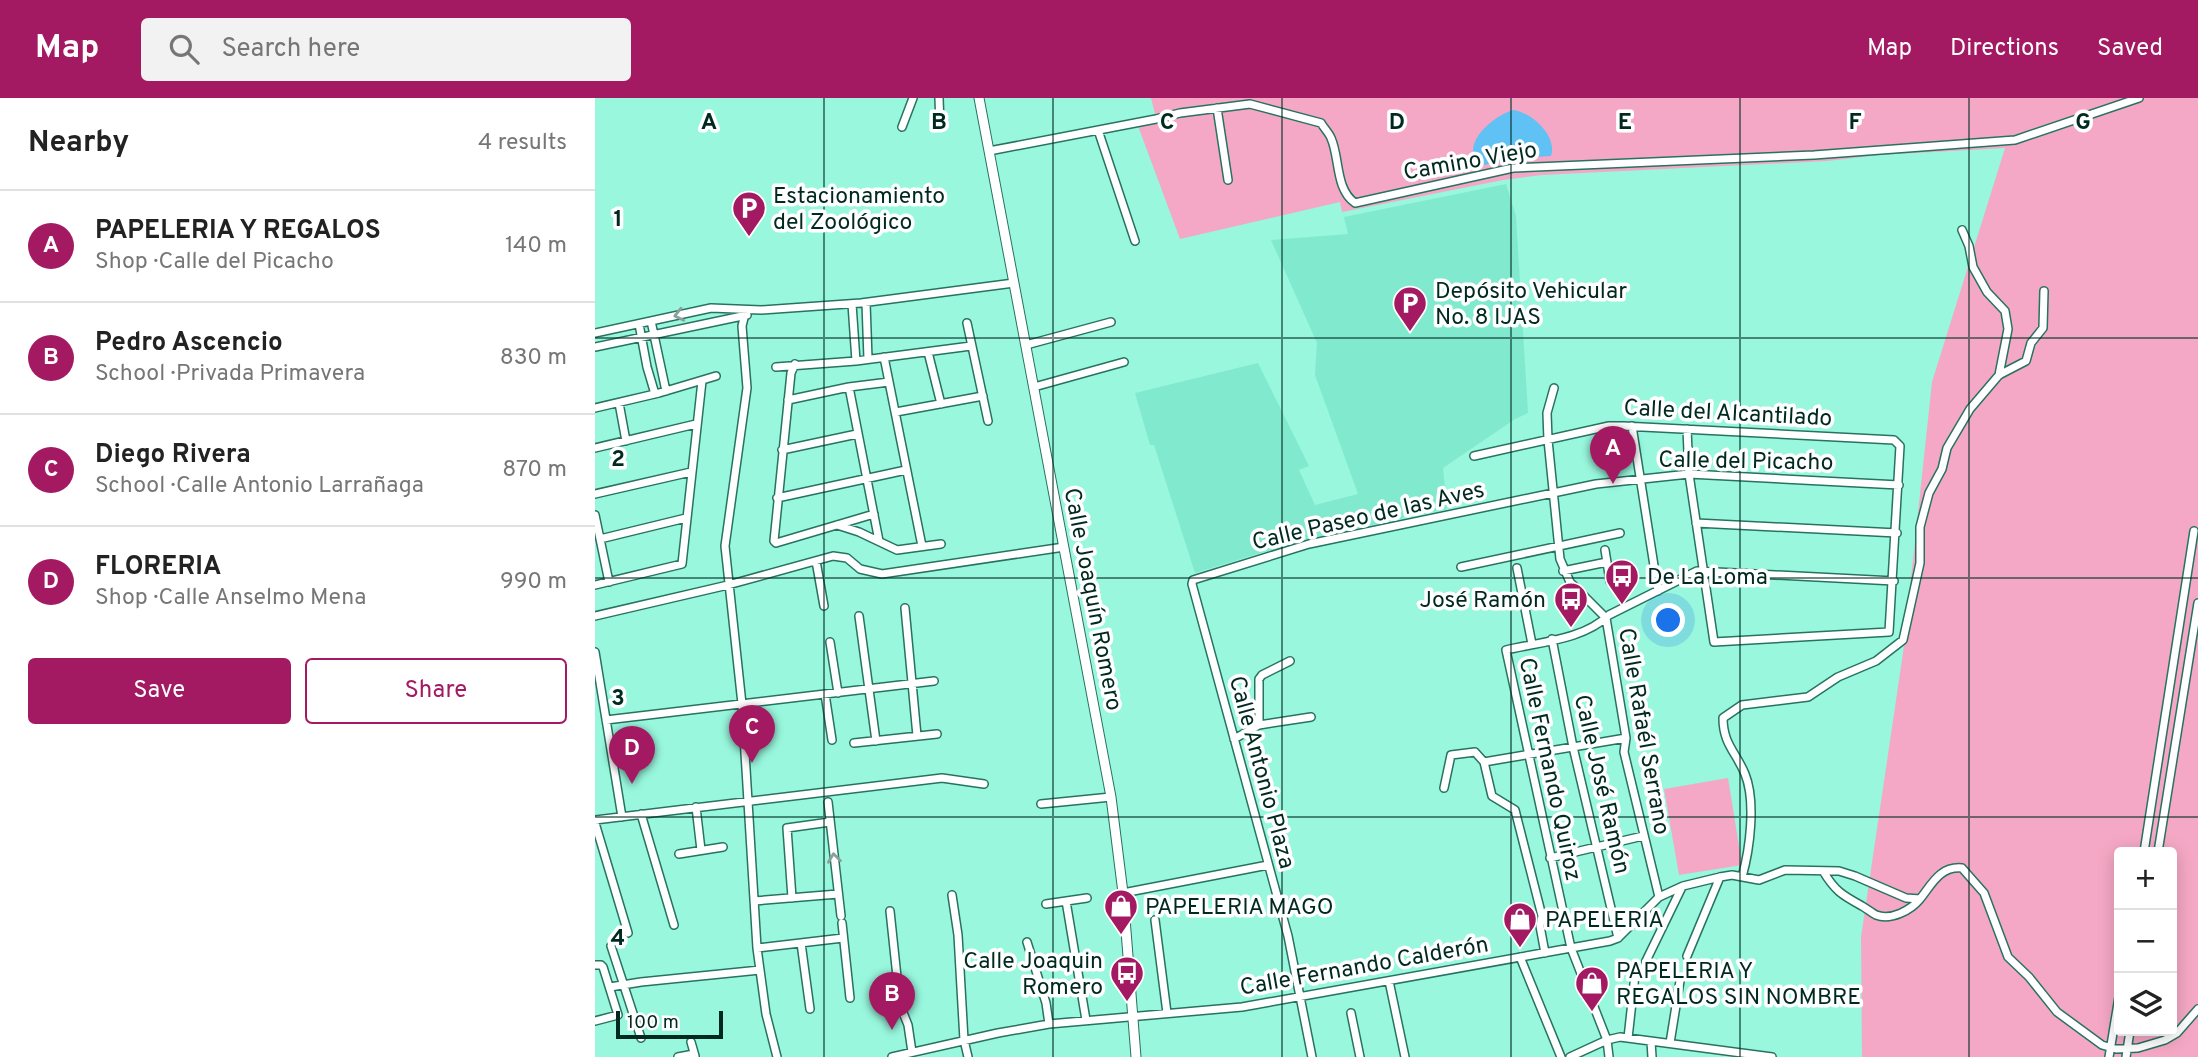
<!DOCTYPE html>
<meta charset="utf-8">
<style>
body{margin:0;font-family:Overpass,sans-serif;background:#f2f2f2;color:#222}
.controls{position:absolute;right:21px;bottom:21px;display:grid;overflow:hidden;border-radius:7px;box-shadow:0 4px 18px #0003}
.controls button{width:63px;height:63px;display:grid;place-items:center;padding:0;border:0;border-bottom:2px solid #e0e0e0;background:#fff;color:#222;font:35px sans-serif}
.scale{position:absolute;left:21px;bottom:18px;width:107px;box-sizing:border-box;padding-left:7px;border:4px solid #002920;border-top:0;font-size:19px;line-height:24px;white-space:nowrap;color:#002920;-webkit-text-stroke:5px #fff;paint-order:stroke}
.you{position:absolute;left:1074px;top:523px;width:24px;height:24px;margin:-18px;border:5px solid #fff;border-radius:50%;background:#1a73e8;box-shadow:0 0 0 10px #1a73e833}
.badge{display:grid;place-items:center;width:46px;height:46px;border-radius:50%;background:#a31a63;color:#fff;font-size:23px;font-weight:700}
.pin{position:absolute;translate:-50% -58px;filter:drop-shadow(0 2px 4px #0008)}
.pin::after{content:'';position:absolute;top:37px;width:24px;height:21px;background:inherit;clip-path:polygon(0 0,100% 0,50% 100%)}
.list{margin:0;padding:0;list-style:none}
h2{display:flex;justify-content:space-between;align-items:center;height:91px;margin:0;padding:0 28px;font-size:30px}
h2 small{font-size:23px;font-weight:400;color:#767676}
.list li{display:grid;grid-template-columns:46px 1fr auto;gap:21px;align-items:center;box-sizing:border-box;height:112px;padding:0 28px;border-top:2px solid #e0e0e0}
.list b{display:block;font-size:26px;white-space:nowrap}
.list p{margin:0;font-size:23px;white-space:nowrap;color:#767676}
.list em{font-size:23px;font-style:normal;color:#767676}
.actions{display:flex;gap:14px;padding:21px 28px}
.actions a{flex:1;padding:16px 0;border:2px solid #a31a63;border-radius:7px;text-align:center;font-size:24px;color:#a31a63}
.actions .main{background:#a31a63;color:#fff}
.icon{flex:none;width:38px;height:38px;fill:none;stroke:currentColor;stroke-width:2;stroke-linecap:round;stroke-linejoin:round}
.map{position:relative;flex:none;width:1603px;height:959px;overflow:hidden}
header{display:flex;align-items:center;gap:42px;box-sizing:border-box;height:98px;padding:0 35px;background:#a31a63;color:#fff}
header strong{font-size:33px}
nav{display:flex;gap:38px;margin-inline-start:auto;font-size:24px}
.search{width:490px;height:63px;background:#f2f2f2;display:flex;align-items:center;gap:18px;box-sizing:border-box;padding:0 24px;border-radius:7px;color:#767676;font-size:26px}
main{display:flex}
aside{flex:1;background:#fff}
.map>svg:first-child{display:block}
.built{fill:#81eace}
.green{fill:#f5a8c5;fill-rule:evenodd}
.water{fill:#60c1f5}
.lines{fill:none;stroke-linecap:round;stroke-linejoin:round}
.minor-casing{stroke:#287261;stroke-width:10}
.tertiary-casing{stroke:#287261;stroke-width:11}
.minor{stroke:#fff;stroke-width:7}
.tertiary{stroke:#fff;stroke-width:9}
.oneway{stroke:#8c9f9b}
.grid{fill:none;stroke:#002920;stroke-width:2;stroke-opacity:0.55}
.labels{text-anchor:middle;stroke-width:7;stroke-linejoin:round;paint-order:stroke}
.street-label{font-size:23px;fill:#002920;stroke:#fff}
.poi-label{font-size:23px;fill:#002920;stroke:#fff;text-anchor:start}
.grid-label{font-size:23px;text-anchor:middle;font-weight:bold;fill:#002920;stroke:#fff;stroke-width:7;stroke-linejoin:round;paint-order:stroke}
</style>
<header>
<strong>Map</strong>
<div class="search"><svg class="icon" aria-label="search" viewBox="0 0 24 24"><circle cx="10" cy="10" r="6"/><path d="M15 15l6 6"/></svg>Search here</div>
<nav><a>Map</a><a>Directions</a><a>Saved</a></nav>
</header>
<main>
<aside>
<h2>Nearby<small>4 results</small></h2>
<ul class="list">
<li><span class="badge">A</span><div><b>PAPELERIA Y REGALOS</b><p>Shop · Calle del Picacho</p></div><em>140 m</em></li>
<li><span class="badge">B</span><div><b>Pedro Ascencio</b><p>School · Privada Primavera</p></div><em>830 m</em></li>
<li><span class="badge">C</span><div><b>Diego Rivera</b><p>School · Calle Antonio Larrañaga</p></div><em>870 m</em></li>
<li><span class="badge">D</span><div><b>FLORERIA</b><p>Shop · Calle Anselmo Mena</p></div><em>990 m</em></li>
</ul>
<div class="actions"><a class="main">Save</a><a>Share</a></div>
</aside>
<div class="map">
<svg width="1603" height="959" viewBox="0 0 1603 959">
<rect width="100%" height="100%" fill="#98f7dd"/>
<!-- built -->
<path class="built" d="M911,86L921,118L933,315L920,321L848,370L852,411L822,417L818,399L805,402L809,420L711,441L600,475L559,347H555L540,295L663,265L714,368L704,372L720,407L763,396L720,277L722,245L676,142L753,136L749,119Z"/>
<!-- green -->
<path class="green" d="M556,0H1603V959H1267L1266,839L1308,555L1337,284L1410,50L1285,57L1232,63L947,77L908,82L747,114L745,104L585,141L543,28L562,24ZM1524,754H1577V933H1524Z
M1133,680L1147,767L1084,777L1069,691Z"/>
<!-- water -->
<path class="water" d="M918,12C936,14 963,38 956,58L924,60L889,67L878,53C878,35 902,17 918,12Z"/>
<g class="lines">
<!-- minor casing -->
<g class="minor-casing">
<path id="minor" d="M344,0L345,28
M622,10L633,82
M307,29L318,0
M503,32L540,143
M394,53L561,21L585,15L655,6L726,25C729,30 734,35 736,40C745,60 740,91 760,105L918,70L1219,57L1420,42L1544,0
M1367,132L1374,148L1378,169L1392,194L1410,213L1413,231L1404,277
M271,205L273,261
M257,206L261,263
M151,212L147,228L152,290L130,448L147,606L162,850L171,916L182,959
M56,223L71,293
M372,225L393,323
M44,226L52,269L60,296
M0,235L116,210L166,212L266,205L419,185
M431,247L516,224
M0,249L152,217
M333,254L346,306
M289,259L327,448
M200,266L196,275L179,443L181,445L279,416
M181,269L261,263L376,248
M254,289L284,443
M439,289L529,264
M959,290L952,315L953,342L965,461L975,484L1011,520L1031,640L1029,654L1064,799
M193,302L254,289L294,284
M24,305L31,343
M0,310L64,295L121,278
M301,314L388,298
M1037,328L1063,493
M0,350L101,326
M187,352L262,336
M879,358L1014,328H1028L1299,342L1305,348L1294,534L1119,544L1094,376L1092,331
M0,396L96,374
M182,400L311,372
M0,417L14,484
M1101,425L1302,435
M242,427L264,434L302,452L346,446
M5,441L91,420
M1010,452L1015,483
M221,463L229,508
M866,469L1025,435
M922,470L937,546
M968,473L1012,464
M0,487L87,466L107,283
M310,510L322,638
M0,518L133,487L238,458L252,460L265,471L287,476L469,449
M264,518L281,643
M957,541L978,649L1023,840
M235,544L243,595
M0,554L27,719
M230,596L237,642
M11,622L339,583
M664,627V581L667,577L695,563
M639,641L664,627L716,619
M259,645L342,636
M889,664L1031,640
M849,690L856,657L880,654L889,664L897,698L920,712L947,818L945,828L950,855
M233,704L246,818
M446,706L516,699
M101,709L106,752
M46,716L79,827
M0,722L347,680L389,686
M0,725L33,835
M1549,754L1599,433
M1563,754L1603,505
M84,756L128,749
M955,760L1048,738
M1228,773C1240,793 1247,797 1267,808C1272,811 1277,815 1281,817C1296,823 1316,812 1325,801
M1147,779C1155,751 1161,703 1150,676C1141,654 1128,646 1128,620L1147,607L1213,599L1243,579L1281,563L1308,542L1325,465V429L1334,395L1347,371L1352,350L1375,311L1404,277L1431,263L1436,245L1448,230L1449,193
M528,795L673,767
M357,797L363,837L369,942L373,959
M197,800L192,730L235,724
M159,803L243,796
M471,803L491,922
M451,806L492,800
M295,813L305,907L313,927L317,954
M560,822L572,915
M247,825L255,900
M432,844L451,905L454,926
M206,845L215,911
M16,848L46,940
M162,850L248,840
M1092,858L1125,779
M925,859L966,959
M1051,863L1087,789
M0,867H6L8,869L23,917L0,923
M794,883L810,959
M15,889L46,884L165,872
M756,915L765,959
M1033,940L1041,868
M1056,943L1057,959
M96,944L100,958
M1075,945L1085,883
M83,959L99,956
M297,959L403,935L454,926L647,909L1015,843L1023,840L1064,799L1088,788L1125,779L1137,777L1164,782L1190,772L1244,773L1260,778L1311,800L1325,801C1337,786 1345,768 1367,770L1389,795L1413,859L1434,879L1462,914L1507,947L1521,951L1543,950L1570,942L1582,935L1603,911
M717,959L693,838L597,486L598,482L714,446L1001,386L1094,376L1304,387
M975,959L1012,942L1025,939L1177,959
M1014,959L1012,942L976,850L911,552C945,544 988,542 1014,517L1102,473L1299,483
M1514,959L1524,899
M1531,959L1535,933"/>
</g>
<!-- tertiary casing -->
<g class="tertiary-casing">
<path id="tertiary" d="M384,0L516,699L528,795L541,959"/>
</g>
<!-- minor -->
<use href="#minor" class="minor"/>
<!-- tertiary -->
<use href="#tertiary" class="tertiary"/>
</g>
<!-- one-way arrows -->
<defs><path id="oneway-chevron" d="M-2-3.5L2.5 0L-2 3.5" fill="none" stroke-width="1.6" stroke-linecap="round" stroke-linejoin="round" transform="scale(1.75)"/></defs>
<g class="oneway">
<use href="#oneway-chevron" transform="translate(84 217) rotate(167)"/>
<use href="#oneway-chevron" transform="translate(239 760) rotate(-97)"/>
</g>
<!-- grid -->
<path class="grid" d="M229,0V959M458,0V959M687,0V959M916,0V959M1145,0V959M1374,0V959M0,240H1603M0,480H1603M0,719H1603"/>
<!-- icons -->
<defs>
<g id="parking-pin" transform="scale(1.75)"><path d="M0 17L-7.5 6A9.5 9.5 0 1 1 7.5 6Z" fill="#a31a63" stroke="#fff"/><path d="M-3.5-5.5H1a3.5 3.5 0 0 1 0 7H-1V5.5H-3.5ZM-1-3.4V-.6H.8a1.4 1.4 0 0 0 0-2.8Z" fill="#fff"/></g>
<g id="bus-pin" transform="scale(1.75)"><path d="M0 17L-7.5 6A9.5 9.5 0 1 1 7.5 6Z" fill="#a31a63" stroke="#fff"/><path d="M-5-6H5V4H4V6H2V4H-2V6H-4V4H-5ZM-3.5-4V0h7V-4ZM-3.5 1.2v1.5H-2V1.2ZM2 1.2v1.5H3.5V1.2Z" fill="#fff"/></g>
<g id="shop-pin" transform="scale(1.75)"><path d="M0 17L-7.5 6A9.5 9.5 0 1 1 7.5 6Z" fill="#a31a63" stroke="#fff"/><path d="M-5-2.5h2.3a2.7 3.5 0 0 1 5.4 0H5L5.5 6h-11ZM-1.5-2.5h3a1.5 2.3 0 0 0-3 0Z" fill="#fff"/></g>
</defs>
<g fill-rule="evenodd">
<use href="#parking-pin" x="154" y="110"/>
<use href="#parking-pin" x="815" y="205"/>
<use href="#bus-pin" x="1027" y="478"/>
<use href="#bus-pin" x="976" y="501"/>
<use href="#shop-pin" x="526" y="808"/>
<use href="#shop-pin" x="925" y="821"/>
<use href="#bus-pin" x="532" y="875"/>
<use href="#shop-pin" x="997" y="885"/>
</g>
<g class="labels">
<!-- street labels -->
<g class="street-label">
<text transform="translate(875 62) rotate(-10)" y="8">Camino Viejo</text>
<text transform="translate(1133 314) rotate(3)" y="8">Calle del Alcantilado</text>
<text transform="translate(1151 362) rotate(1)" y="8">Calle del Picacho</text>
<text transform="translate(773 417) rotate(-13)" y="8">Calle Paseo de las Aves</text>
<text transform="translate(499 501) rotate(79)" y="8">Calle Joaquín Romero</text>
<text transform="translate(1050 633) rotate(80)" y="8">Calle Rafaél Serrano</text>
<text transform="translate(956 671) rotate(78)" y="8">Calle Fernando Quiroz</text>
<text transform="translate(668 674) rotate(75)" y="8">Calle Antonio Plaza</text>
<text transform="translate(1008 686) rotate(77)" y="8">Calle José Ramón</text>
<text transform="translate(769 867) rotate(-10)" y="8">Calle Fernando Calderón</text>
</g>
<!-- poi labels -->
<g class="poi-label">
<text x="178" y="105">Estacionamiento<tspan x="178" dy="26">del Zoológico</tspan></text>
<text x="840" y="200">Depósito Vehicular<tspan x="840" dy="26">No. 8 IJAS</tspan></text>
<text x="1052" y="486">De La Loma</text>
<text x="951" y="509" text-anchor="end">José Ramón</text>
<text x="550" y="816">PAPELERIA MAGO</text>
<text x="950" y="829">PAPELERIA</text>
<text x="508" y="870" text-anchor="end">Calle Joaquin<tspan x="508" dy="26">Romero</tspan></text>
<text x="1021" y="880">PAPELERIA Y<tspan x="1021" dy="26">REGALOS SIN NOMBRE</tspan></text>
</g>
</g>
<g class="grid-label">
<text x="114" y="31">A</text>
<text x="344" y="31">B</text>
<text x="572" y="31">C</text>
<text x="802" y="31">D</text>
<text x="1030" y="31">E</text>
<text x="1260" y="31">F</text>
<text x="1488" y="31">G</text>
<text x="23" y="128">1</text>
<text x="23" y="368">2</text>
<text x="23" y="607">3</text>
<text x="23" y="847">4</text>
</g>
</svg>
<div class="controls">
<button>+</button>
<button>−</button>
<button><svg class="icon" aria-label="layers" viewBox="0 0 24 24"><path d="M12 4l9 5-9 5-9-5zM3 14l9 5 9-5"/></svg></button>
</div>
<div class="scale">100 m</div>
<div class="you"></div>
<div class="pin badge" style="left:1018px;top:386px">A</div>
<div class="pin badge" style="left:297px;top:932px">B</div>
<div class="pin badge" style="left:157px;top:665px">C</div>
<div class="pin badge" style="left:37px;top:686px">D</div>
</div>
</main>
